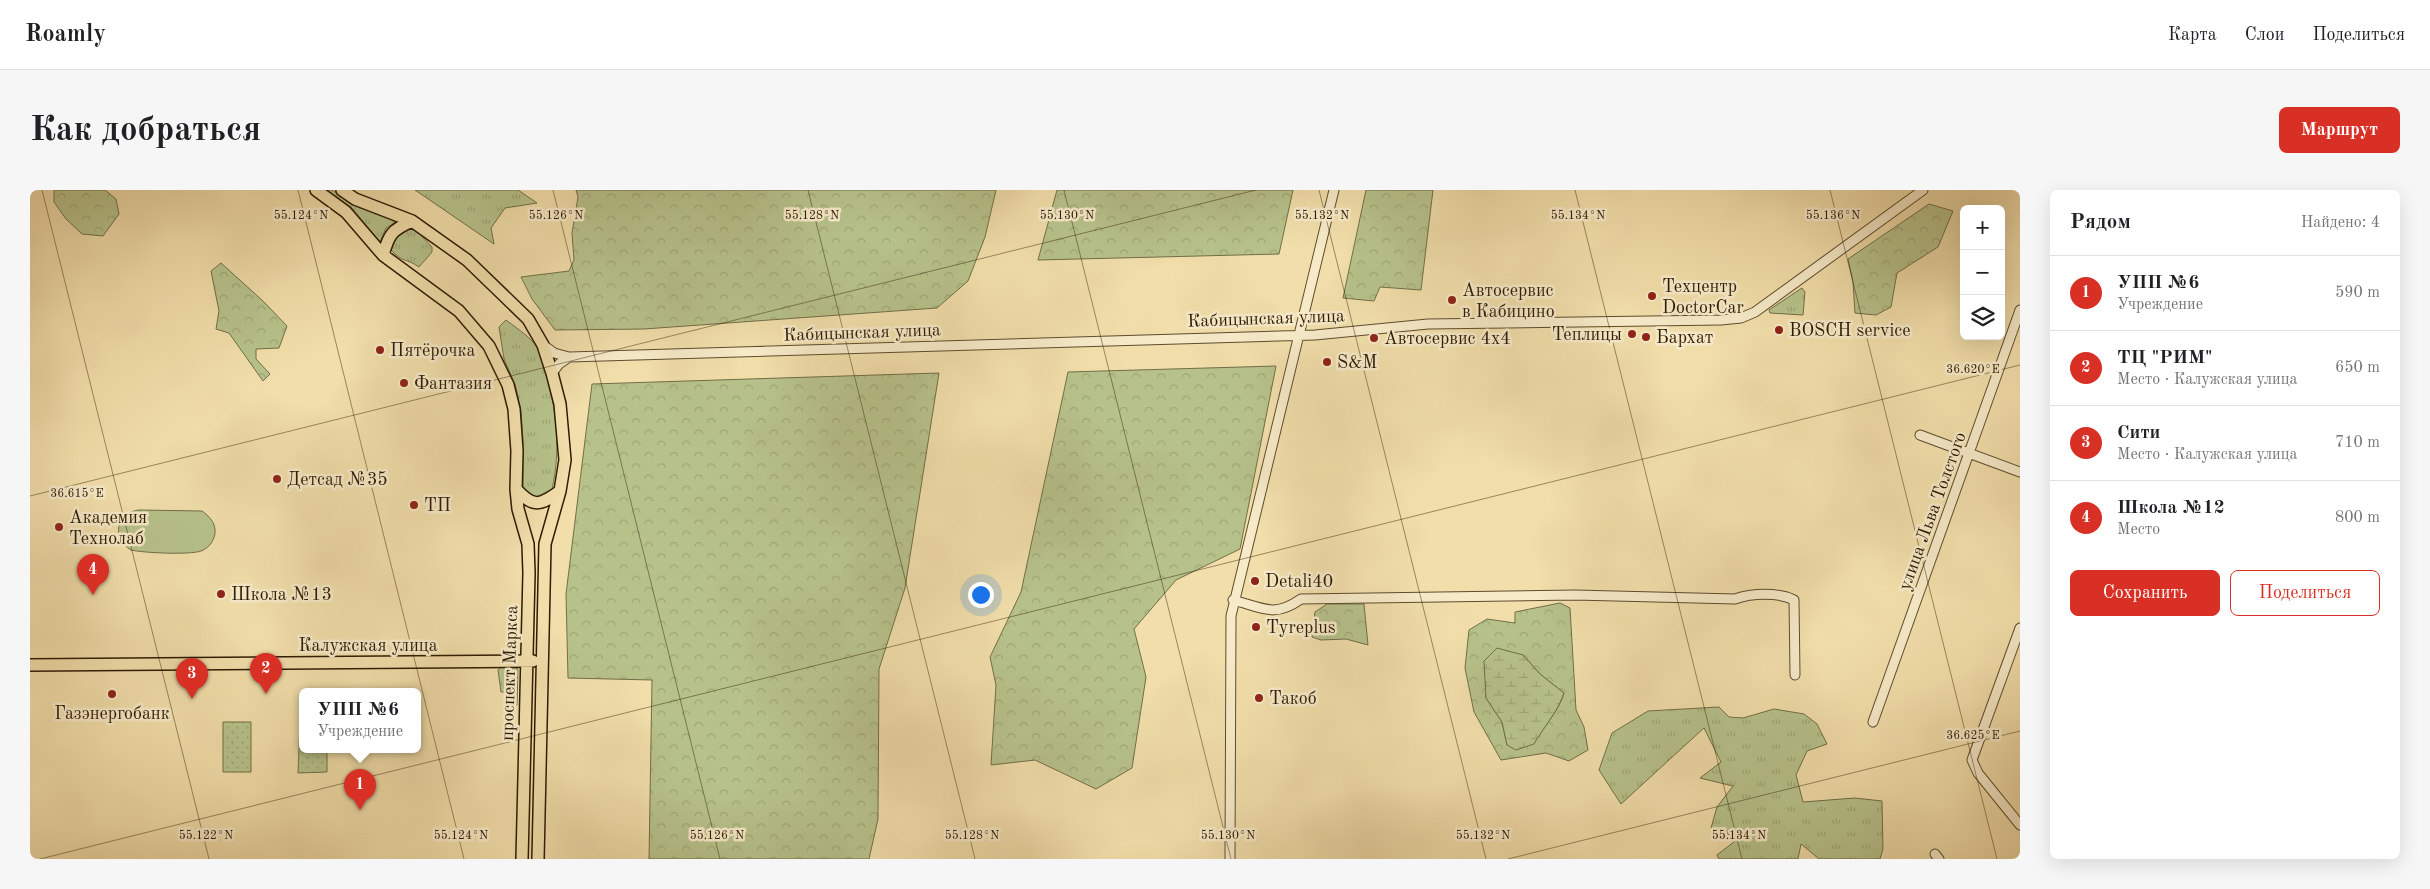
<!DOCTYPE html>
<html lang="ru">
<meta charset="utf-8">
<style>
body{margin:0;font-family:"Old Standard TT",serif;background:#f6f6f6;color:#202124}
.controls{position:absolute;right:15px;top:15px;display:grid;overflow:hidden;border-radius:8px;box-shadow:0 5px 20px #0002}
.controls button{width:45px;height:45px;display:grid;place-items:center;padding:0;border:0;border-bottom:1px solid #e0e0e0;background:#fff;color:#202124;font:25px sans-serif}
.you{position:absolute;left:950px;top:404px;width:18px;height:18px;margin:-12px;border:4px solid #fff;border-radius:50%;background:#1a73e8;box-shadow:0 0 0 8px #1a73e833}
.badge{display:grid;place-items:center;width:32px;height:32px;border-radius:50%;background:#d93025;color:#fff;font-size:16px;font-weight:700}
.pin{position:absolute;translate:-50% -41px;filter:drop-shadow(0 1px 2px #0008)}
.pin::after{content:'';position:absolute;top:26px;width:18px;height:15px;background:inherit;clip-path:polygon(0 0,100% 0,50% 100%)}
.popup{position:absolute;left:269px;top:498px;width:122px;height:65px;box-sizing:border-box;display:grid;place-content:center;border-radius:8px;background:#fff;filter:drop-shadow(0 1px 4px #0005);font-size:16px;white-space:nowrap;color:#757577}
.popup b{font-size:19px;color:#202124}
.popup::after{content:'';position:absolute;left:50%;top:100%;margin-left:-10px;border:10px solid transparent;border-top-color:#fff}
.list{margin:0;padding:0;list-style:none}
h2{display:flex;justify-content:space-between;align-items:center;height:65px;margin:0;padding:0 20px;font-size:21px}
h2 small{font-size:16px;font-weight:400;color:#757577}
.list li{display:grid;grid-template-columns:32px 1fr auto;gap:15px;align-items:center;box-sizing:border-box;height:75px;padding:0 20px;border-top:1px solid #e0e0e0}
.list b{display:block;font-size:19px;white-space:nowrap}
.list p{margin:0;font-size:16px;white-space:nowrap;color:#757577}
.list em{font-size:16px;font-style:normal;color:#757577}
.actions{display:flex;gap:10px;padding:15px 20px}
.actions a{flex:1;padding:11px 0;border:1px solid #d93025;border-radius:8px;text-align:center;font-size:18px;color:#d93025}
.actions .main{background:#d93025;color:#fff}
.icon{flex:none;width:28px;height:28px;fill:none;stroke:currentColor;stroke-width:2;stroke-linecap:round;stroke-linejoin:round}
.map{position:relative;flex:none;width:1990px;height:669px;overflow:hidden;border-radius:8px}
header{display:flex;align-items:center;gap:30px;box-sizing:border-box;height:70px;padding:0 25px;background:#fff;border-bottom:1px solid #e0e0e0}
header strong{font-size:24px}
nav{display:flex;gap:28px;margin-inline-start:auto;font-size:18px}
.intro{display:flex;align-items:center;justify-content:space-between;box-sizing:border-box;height:120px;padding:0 30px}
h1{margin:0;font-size:35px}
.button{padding:12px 22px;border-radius:8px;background:#d93025;color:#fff;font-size:18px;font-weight:700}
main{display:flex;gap:30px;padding:0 30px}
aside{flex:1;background:#fff;border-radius:8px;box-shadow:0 5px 20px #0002}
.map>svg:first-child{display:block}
.grass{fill:url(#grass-tufts);stroke:#726e47}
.forest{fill:url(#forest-crowns);stroke:#726e47;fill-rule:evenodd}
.wetland{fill:url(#wetland-marsh);stroke:#726e47}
.park{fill:url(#park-dots);stroke:#726e47}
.garden{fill:#b7c28b;stroke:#726e47}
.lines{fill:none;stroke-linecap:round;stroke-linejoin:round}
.minor-casing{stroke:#5e4c2d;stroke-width:11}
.major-casing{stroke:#2d1b03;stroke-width:14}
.minor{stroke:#f6eac8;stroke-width:9}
.major{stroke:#f1deaa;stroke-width:11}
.ticks{fill:none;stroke:#2d1b03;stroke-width:1;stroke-opacity:0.45}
.poi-dot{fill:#8f2418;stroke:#f6eac8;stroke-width:2}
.labels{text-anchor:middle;stroke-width:5;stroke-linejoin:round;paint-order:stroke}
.poi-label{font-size:18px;fill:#2d1b03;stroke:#f6eac8;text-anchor:start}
.street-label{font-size:18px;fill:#2d1b03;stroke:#f6eac8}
.ticks-label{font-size:12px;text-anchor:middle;fill:#2d1b03;stroke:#f6eac8;stroke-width:5;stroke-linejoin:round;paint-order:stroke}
</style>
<header>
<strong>Roamly</strong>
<nav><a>Карта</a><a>Слои</a><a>Поделиться</a></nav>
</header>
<div class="intro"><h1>Как добраться</h1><a class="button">Маршрут</a></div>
<main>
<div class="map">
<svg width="1990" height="669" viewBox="0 0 1990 669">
<defs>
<pattern id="grass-tufts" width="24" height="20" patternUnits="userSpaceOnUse" patternTransform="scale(1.25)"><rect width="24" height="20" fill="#b7c28b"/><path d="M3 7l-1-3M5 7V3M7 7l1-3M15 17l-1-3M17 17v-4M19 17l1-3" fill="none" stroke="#9ea676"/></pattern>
<pattern id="forest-crowns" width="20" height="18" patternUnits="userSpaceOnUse" patternTransform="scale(1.25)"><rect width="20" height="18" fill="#b7c28b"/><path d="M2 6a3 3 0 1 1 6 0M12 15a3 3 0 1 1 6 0" fill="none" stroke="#9ea676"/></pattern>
<pattern id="wetland-marsh" width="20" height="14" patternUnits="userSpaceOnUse" patternTransform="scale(1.25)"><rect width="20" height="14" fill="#b7c28b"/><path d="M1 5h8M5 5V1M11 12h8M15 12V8" fill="none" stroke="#9ea676"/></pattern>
<pattern id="park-dots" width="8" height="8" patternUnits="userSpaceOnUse" patternTransform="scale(1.25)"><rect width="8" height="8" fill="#b7c28b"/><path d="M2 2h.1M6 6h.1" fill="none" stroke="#9ea676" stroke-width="1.8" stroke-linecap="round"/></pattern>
</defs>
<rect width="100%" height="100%" fill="#f1deaa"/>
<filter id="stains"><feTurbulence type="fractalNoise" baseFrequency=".004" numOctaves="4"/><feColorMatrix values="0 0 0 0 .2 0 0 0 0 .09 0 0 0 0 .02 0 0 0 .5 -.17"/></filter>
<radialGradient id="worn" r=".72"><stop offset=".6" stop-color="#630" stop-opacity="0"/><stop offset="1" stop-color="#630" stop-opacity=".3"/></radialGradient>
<!-- grass -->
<path class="grass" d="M297,0H302L324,15L368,31L356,38L350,52L322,18Z
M385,0H488L507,13L475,18L461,38L464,54Z
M381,38L389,43L402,57V62L389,77C376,68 373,73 361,60L367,46Z
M1772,98L1775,102L1773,125L1740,123L1739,120Z
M476,130C485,137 496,144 503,152C510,159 512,171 515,181C527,219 531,260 522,299L506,307L497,304L493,299V250L491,221L485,194L474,169L469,137Z
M472,476L485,477L488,480L487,515L483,516L478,502H471L468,480Z
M1689,517L1699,527L1713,528L1744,519L1774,524L1787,534L1797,554L1777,561L1766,585L1773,612L1825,608L1852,611L1853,659L1850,669H1789L1771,654L1768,669H1689L1687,665L1709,648L1681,638L1687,617L1703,596L1670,588L1691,572L1674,538L1591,614L1569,580L1582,543L1618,521Z"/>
<!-- forest -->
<path class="forest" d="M24,0H75L86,9L89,24L73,46L52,44L36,29L24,12Z
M546,0H966L955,47L938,91L907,118L614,139L525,140L502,109L491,87L539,81L544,70L542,43L548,7Z
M1027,0H1263L1249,64L1008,70Z
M1336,0H1403L1391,100L1350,97L1344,111L1313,108Z
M1899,14L1923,21L1908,57L1867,83L1861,117L1846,125L1825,123L1823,92L1818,69Z
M191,73L233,111L257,136L249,158L226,159V169L240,184L233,191L199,143L186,139L189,121L181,81Z
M1246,176L1210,359L1146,390L1104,439L1116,487L1102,578L1066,599L1005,570L961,575L966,495L960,467L991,402L1038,182Z
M909,183L875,398L849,479L848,629L839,669H619L622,490L538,488L536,404L562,194Z
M1530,413L1540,418L1546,520L1554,537L1558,560L1539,571L1516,563L1471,570L1444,522L1435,478L1439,440L1457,429L1485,433V422ZM1493,465L1510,484L1534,503C1529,521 1513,538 1503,554L1477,555L1472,532L1456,508L1455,471Z
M1297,414H1334L1338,455L1316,449L1291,450L1282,447L1285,422Z"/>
<!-- wetland -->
<path class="wetland" d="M1467,458L1493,465L1510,484L1534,503C1529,520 1513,538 1504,554L1486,560L1477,555L1472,532L1456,508L1454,471Z"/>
<!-- park -->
<path class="park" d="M193,532H221V582H193Z
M270,533H272V559H297V582L268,583Z"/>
<!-- garden -->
<path class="garden" d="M109,320L172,321C179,326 186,333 185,343C184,351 179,358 171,361C160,365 114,363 101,360C81,348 86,323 109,320Z"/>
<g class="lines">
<!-- minor casing -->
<g class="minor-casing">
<path id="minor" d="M513,155L524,163L539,167L1285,145L1398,134L1691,130L1711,128L1725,122L1893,0
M522,183L529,174L539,167
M1890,245L1990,282
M1203,410C1233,418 1244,428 1271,409L1545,405L1705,409C1722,403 1748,402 1764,410L1765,485
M1990,438L1942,570L1948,583L1990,635
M1843,532L1990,120
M1905,664L1909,669
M1200,669L1201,426L1304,0"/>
</g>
<!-- major casing -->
<g class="major-casing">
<path id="major" d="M286,0L316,22L353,65L429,121L459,156L478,195L484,219L487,261L486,299L488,319L498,354L499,383L492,669
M312,0L325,9L382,31L437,70L498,129L513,155L522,183L530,214L535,270L530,301L515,354L508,669
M353,65C359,44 362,40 382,31
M486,299C503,318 510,316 530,301
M0,475L503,471"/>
</g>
<!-- minor -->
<use href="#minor" class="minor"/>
<!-- major -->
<use href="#major" class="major"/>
</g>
<!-- ticks -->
<path class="ticks" d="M12,0L179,669M268,0L434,669M523,0L690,669M778,0L945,669M1034,0L1201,669M1289,0L1456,669M1545,0L1712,669M1800,0L1967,669M0,306L1226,0M10,669L1990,175M1478,669L1990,541"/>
<!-- markers -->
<g class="poi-dot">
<circle cx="1622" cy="106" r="5"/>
<circle cx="1422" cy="110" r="5"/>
<circle cx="1749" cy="140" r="5"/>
<circle cx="1602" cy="144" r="5"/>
<circle cx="1616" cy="147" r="5"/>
<circle cx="1344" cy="148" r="5"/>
<circle cx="350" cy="160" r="5"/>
<circle cx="1297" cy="172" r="5"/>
<circle cx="374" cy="193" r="5"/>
<circle cx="247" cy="289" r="5"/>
<circle cx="384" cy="315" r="5"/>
<circle cx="29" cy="337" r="5"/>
<circle cx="1225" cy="391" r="5"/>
<circle cx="191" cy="404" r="5"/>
<circle cx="1226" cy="437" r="5"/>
<circle cx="82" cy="504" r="5"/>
<circle cx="1229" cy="508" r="5"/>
</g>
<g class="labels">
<!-- poi labels -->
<g class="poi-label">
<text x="1632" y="102">Техцентр<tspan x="1632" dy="21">DoctorCar</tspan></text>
<text x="1432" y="106">Автосервис<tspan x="1432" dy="21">в Кабицино</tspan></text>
<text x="1759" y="146">BOSCH service</text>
<text x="1592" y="150" text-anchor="end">Теплицы</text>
<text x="1626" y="153">Бархат</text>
<text x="1354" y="154">Автосервис 4х4</text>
<text x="360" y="166">Пятёрочка</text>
<text x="1307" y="178">S&amp;M</text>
<text x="384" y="199">Фантазия</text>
<text x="257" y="295">Детсад №35</text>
<text x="394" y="321">ТП</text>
<text x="39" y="333">Академия<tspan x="39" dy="21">Технолаб</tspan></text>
<text x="1235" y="397">Detali40</text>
<text x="201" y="410">Школа №13</text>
<text x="1236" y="443">Tyreplus</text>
<text x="1239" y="514">Такоб</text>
<text x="82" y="529" text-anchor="middle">Газэнергобанк</text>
</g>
<!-- street labels -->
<g class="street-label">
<text transform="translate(1236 128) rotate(-2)" y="6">Кабицынская улица</text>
<text transform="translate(832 142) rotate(-2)" y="6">Кабицынская улица</text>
<text transform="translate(1902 321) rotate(-70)" y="6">улица Льва Толстого</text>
<text x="338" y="461">Калужская улица</text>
<text transform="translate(479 483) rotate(-88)" y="6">проспект Маркса</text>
</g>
</g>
<g class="ticks-label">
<text x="271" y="29">55.124°N</text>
<text x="1292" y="29">55.132°N</text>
<text x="1803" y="29">55.136°N</text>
<text x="526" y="29">55.126°N</text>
<text x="782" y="29">55.128°N</text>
<text x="1037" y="29">55.130°N</text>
<text x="1548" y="29">55.134°N</text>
<text x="1943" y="183">36.620°E</text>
<text x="47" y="307">36.615°E</text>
<text x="1943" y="549">36.625°E</text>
<text x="176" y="649">55.122°N</text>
<text x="431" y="649">55.124°N</text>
<text x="687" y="649">55.126°N</text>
<text x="942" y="649">55.128°N</text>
<text x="1198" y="649">55.130°N</text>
<text x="1453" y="649">55.132°N</text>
<text x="1709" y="649">55.134°N</text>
</g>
<rect width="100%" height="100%" filter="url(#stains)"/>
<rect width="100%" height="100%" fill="url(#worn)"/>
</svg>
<div class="controls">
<button>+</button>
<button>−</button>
<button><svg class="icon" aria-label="layers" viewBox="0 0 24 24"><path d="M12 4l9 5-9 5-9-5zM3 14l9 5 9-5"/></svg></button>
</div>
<div class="you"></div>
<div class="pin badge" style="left:330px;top:620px">1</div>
<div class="popup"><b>УПП №6</b>Учреждение</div>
<div class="pin badge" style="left:236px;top:504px">2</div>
<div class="pin badge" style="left:162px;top:509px">3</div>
<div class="pin badge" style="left:63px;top:405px">4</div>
</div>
<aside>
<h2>Рядом<small>Найдено: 4</small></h2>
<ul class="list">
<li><span class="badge">1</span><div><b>УПП №6</b><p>Учреждение</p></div><em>590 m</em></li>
<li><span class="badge">2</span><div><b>ТЦ &quot;РИМ&quot;</b><p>Место · Калужская улица</p></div><em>650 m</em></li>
<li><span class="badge">3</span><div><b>Сити</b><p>Место · Калужская улица</p></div><em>710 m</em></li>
<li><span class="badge">4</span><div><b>Школа №12</b><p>Место</p></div><em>800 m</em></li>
</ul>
<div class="actions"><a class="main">Сохранить</a><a>Поделиться</a></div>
</aside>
</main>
